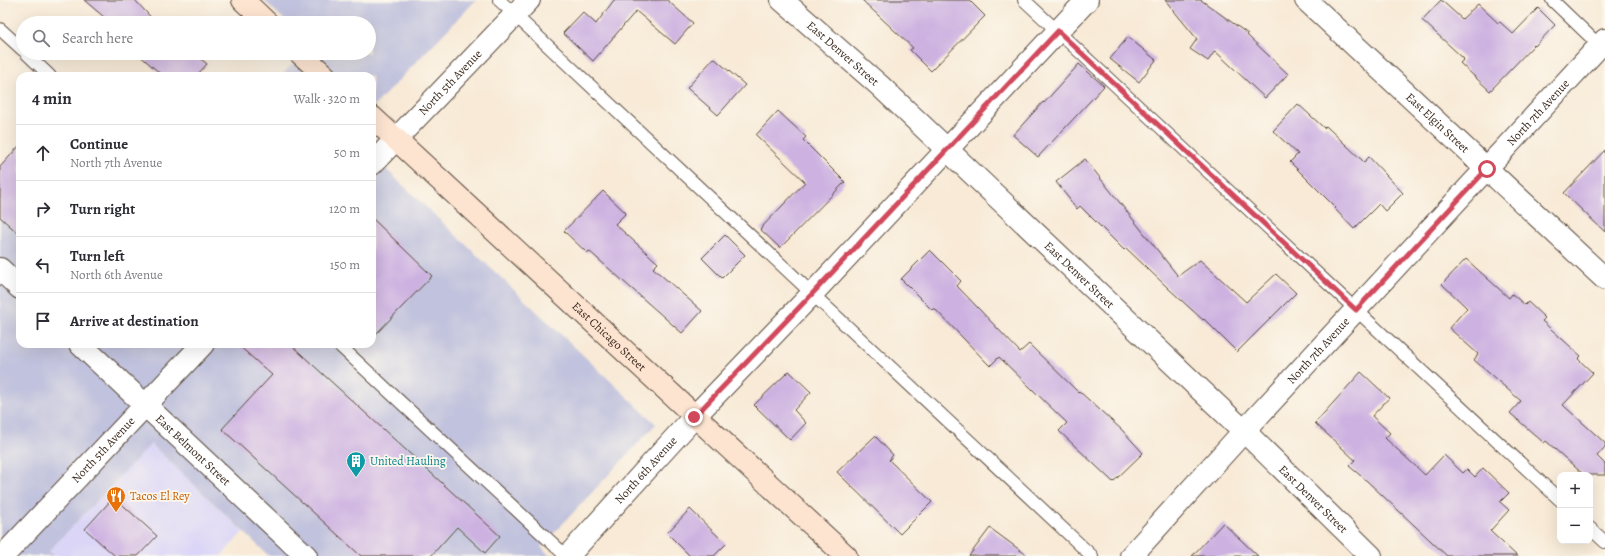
<!DOCTYPE html>
<meta charset="utf-8">
<style>
body{margin:0;font-family:Alegreya,serif;background:#f7f7f7;color:#2b2b33}
.controls{position:absolute;right:12px;bottom:12px;display:grid;overflow:hidden;border-radius:8px;box-shadow:0 4px 16px #0002}
.controls button{width:36px;height:36px;display:grid;place-items:center;padding:0;border:0;border-bottom:1px solid #e1e1e2;background:#fff;color:#2b2b33;font:20px sans-serif}
.stop{position:absolute;width:12px;height:12px;margin:-9px;border:3px solid #d1495b;border-radius:50%;background:#fff}
.stop.end{background:#d1495b;border-color:#fff;box-shadow:0 1px 4px #0008}
.list{margin:0;padding:0;list-style:none}
h2{display:flex;justify-content:space-between;align-items:center;height:52px;margin:0;padding:0 16px;font-size:17px}
h2 small{font-size:13px;font-weight:400;color:#7c7c81}
.list li{display:grid;grid-template-columns:26px 1fr auto;gap:12px;align-items:center;box-sizing:border-box;height:56px;padding:0 16px;border-top:1px solid #e1e1e2}
.list b{display:block;font-size:15px;white-space:nowrap}
.list p{margin:0;font-size:13px;white-space:nowrap;color:#7c7c81}
.list em{font-size:13px;font-style:normal;color:#7c7c81}
.icon{flex:none;width:22px;height:22px;fill:none;stroke:currentColor;stroke-width:2;stroke-linecap:round;stroke-linejoin:round}
.map{position:relative;flex:none;width:1605px;height:556px;overflow:hidden}
.search{position:absolute;background:#fff;box-shadow:0 4px 16px #0002;left:16px;top:16px;width:360px;height:44px;display:flex;align-items:center;gap:10px;box-sizing:border-box;padding:0 14px;border-radius:22px;color:#7c7c81;font-size:15px}
.panel{position:absolute;background:#fff;box-shadow:0 4px 16px #0002;left:16px;top:72px;width:360px;height:276px;border-radius:12px}
.map>svg:first-child{display:block}
.built{fill:#dbd6f7}
.industrial{fill:#c1c2dd}
.building{fill:#cdb2e1}
.lines{fill:none;stroke-linecap:round;stroke-linejoin:round}
.lane-casing{stroke:#57473a;stroke-width:14}
.street-casing{stroke:#57473a;stroke-width:24}
.secondary-casing{stroke:#57473a;stroke-width:24}
.lane{stroke:#fff;stroke-width:12}
.street{stroke:#fff;stroke-width:22}
.secondary{stroke:#fde4d1;stroke-width:22}
.route{stroke:#d1495b;stroke-width:5}
.labels{text-anchor:middle;stroke-width:3.5;stroke-linejoin:round;paint-order:stroke}
.street-label{font-size:12px;fill:#3b2a1e;stroke:#fbf7ec}
.culture-label{font-size:12px;fill:#0d838f;stroke:#fbf7ec;text-anchor:start}
.food-label{font-size:12px;fill:#c56008;stroke:#fbf7ec;text-anchor:start}
</style>
<div class="map">
<svg width="1605" height="556" viewBox="0 0 1605 556">
<rect width="100%" height="100%" fill="#fbf7ec"/>
<filter id="ink" filterUnits="userSpaceOnUse"><feTurbulence type="fractalNoise" baseFrequency=".025" numOctaves="2"/><feDisplacementMap in="SourceGraphic" scale="8" xChannelSelector="R" yChannelSelector="G"/><feConvolveMatrix kernelMatrix="1 2 1 2 8 2 1 2 1" color-interpolation-filters="sRGB"/></filter>
<filter id="wash" filterUnits="userSpaceOnUse"><feTurbulence type="fractalNoise" baseFrequency=".012" numOctaves="4" result="noise"/><feDisplacementMap in="SourceGraphic" scale="16" xChannelSelector="R" yChannelSelector="G"/><feGaussianBlur stdDeviation="0.9" result="paint"/><feColorMatrix in="noise" values="0 0 0 0 0 0 0 0 0 0 0 0 0 0 0 0 0 1.4 0 .05"/><feComposite in="paint" operator="in"/></filter>
<g filter="url(#wash)">
<rect width="100%" height="100%" fill="#f8ead7"/>
<!-- built -->
<path class="built" d="M151,444L243,532L221,556H53L48,552Z"/>
<!-- industrial -->
<path class="industrial" d="M263,0H476L372,108V76H281L303,53H369V23H288Z
M372,156L656,424L541,547L550,556H269L151,444L49,551L53,556H0V219L20,198V344H372Z"/>
<g id="blocks">
<!-- building -->
<path class="building" d="M84,0H135L156,23H111Z
M614,0H667L693,23L675,44L636,11L593,61L563,33L583,12L596,24Z
M862,0H969L985,16L931,71L910,50L913,48Z
M1165,0H1201L1248,34L1247,35L1288,74L1265,98L1215,51L1208,61L1190,49L1197,39Z
M1441,0L1462,19L1478,4L1498,23L1500,22L1513,34L1538,8L1555,25L1535,46L1534,45L1490,91L1460,63L1464,59L1422,20Z
M1128,37L1156,60L1139,82L1110,59Z
M137,53H194L207,64L196,76H163Z
M714,58L745,85L718,115L687,88Z
M1079,64L1104,86L1038,157L1013,135L1043,102L1044,103Z
M1298,104L1324,128L1326,126L1364,162L1369,157L1403,193L1385,211L1379,204L1354,229L1334,208L1335,207L1290,162L1298,154L1273,131Z
M778,111L806,137L803,140L845,182L780,248L760,229L805,182L756,135Z
M20,145V235L0,217V167Z
M1605,150V232L1564,193Z
M1085,159L1178,276L1200,260L1246,302L1276,274L1296,293L1237,352L1204,319L1203,320L1169,289L1126,248L1124,250L1080,206L1077,209L1056,182Z
M603,191L626,213L615,224L658,263L653,268L702,311L682,333L589,251L587,253L564,231Z
M372,218L432,276L372,338Z
M725,235L745,255L722,278L702,258Z
M930,250L961,281L957,286L1020,352L1029,344L1078,392L1079,391L1122,430L1143,453L1113,482L1059,431L1067,423L999,357L990,366L934,308L932,310L901,279Z
M1466,259L1509,298L1512,294L1525,305L1528,302L1545,318L1542,321L1581,356L1578,359L1593,373L1563,405L1605,443V447L1597,456L1605,464V475H1584L1546,441L1544,443L1510,413L1521,401L1474,360L1478,354L1449,328L1467,308L1442,284Z
M237,344H290L500,536L485,553L457,527L431,556H361L222,429L272,375Z
M789,371L811,392L794,410L806,423L790,440L754,405Z
M1361,372L1389,398L1372,416L1390,433L1385,438L1425,475L1444,455L1463,473L1467,469L1475,477L1483,468L1509,493L1500,502L1509,510L1490,531L1517,556H1447L1367,481L1349,466L1355,460L1315,423Z
M875,436L893,455L889,460L932,502L900,534L837,472Z
M114,497L157,536L138,556H115L85,529Z
M690,509L726,544L714,556H690L667,533Z
M1223,523L1258,556H1192Z
M990,528L1028,556H969Z"/>
</g>
</g>
<g filter="url(#ink)">
<use href="#blocks" fill-opacity="0" stroke="#57473a" stroke-width="1"/>
<g class="lines">
<!-- lane casing -->
<g class="lane-casing">
<path id="lane" d="M499,0L1092,556
M1024,0L1560,500
M1552,0L1603,49
M0,29L23,50
M26,53L50,76
M338,344L566,556
M1590,528L1605,542"/>
</g>
<!-- street casing -->
<g class="street-casing">
<g id="street">
<path id="s1" d="M782,0L879,85L1244,431L1371,556"/>
<path id="s2" d="M1306,0L1605,279"/>
<path id="s3" d="M372,164L529,0"/>
<path d="M0,269L20,288"/>
<path id="s4" d="M80,344L306,556"/>
<path id="s5" d="M3,556L203,344"/>
<path id="s6" d="M568,556L694,417L812,294L1087,0"/>
<path id="s7" d="M1131,556L1244,431L1605,40"/>
</g>
</g>
<!-- secondary casing -->
<g class="secondary-casing">
<g id="secondary">
<path d="M243,0L267,23"/>
<path d="M300,53L325,76"/>
<path id="s8" d="M372,117L846,556"/>
</g>
</g>
<!-- lane -->
<use href="#lane" class="lane"/>
<!-- street -->
<use href="#street" class="street"/>
<!-- secondary -->
<use href="#secondary" class="secondary"/>
</g>
</g>
<g class="lines" filter="url(#ink)">
<!-- route -->
<path class="route" d="M694,417L812,294L1058,31L1356,310L1487,169"/>
</g>
<!-- icons -->
<defs>
<g id="building-pin" transform="scale(1)"><path d="M0 17L-7.5 6A9.5 9.5 0 1 1 7.5 6Z" fill="#0f9aa8" stroke="#fbf7ec"/><path d="M-4-6H4V6H1V3H-1V6H-4ZM-2.5-4.3h1.7v1.8h-1.7ZM.8-4.3h1.7v1.8H.8ZM-2.5-1h1.7V.8h-1.7ZM.8-1h1.7V.8H.8Z" fill="#fff"/></g>
<g id="restaurant-pin" transform="scale(1)"><path d="M0 17L-7.5 6A9.5 9.5 0 1 1 7.5 6Z" fill="#e8710a" stroke="#fbf7ec"/><path d="M-5-6h1v4h1v-4h1v4h1v-4h1v5L-1.5 .5V6h-2V.5L-5-1ZM5-6V6H3V1.5H1.5Q1.5-4 5-6Z" fill="#fff"/></g>
</defs>
<g fill-rule="evenodd">
<use href="#building-pin" x="356" y="461"/>
<use href="#restaurant-pin" x="116" y="496"/>
</g>
<g class="labels">
<!-- street labels -->
<g class="street-label">
<text dy="4" stroke="none"><textPath href="#s1" startOffset="81">East Denver Street</textPath></text>
<text dy="4" stroke="none"><textPath href="#s3" startOffset="113">North 5th Avenue</textPath></text>
<text dy="4" stroke="none"><textPath href="#s7" startOffset="602">North 7th Avenue</textPath></text>
<text dy="4" stroke="none"><textPath href="#s2" startOffset="180">East Elgin Street</textPath></text>
<text dy="4" stroke="none"><textPath href="#s1" startOffset="405">East Denver Street</textPath></text>
<text dy="4" stroke="none"><textPath href="#s8" startOffset="323">East Chicago Street</textPath></text>
<text dy="4" stroke="none"><textPath href="#s7" startOffset="278">North 7th Avenue</textPath></text>
<text dy="4" stroke="none"><textPath href="#s5" startOffset="146">North 5th Avenue</textPath></text>
<text dy="4" stroke="none"><textPath href="#s4" startOffset="155">East Belmont Street</textPath></text>
<text dy="4" stroke="none"><textPath href="#s6" startOffset="116">North 6th Avenue</textPath></text>
<text dy="4" stroke="none"><textPath href="#s1" startOffset="729">East Denver Street</textPath></text>
</g>
<!-- culture labels -->
<g class="culture-label">
<text x="370" y="465">United Hauling</text>
</g>
<!-- food labels -->
<g class="food-label">
<text x="130" y="500">Tacos El Rey</text>
</g>
</g>
</svg>
<div class="controls">
<button>+</button>
<button>−</button>
</div>
<div class="stop" style="left:1487px;top:169px"></div>
<div class="stop end" style="left:694px;top:417px"></div>
<div class="search"><svg class="icon" aria-label="search" viewBox="0 0 24 24"><circle cx="10" cy="10" r="6"/><path d="M15 15l6 6"/></svg>Search here</div>
<section class="panel">
<h2>4 min<small>Walk · 320 m</small></h2>
<ul class="list">
<li><svg class="icon" aria-label="ahead" viewBox="0 0 24 24"><path d="M12 20V5M6 11l6-6 6 6"/></svg><div><b>Continue</b><p>North 7th Avenue</p></div><em>50 m</em></li>
<li><svg class="icon" aria-label="right" viewBox="0 0 24 24"><path d="M7 20v-9h11M14 6l5 5-5 5"/></svg><div><b>Turn right</b></div><em>120 m</em></li>
<li><svg class="icon" aria-label="left" viewBox="0 0 24 24"><path d="M17 20v-9H6M10 6l-5 5 5 5"/></svg><div><b>Turn left</b><p>North 6th Avenue</p></div><em>150 m</em></li>
<li><svg class="icon" aria-label="arrive" viewBox="0 0 24 24"><path d="M6 21V4h12l-3 4 3 4H6"/></svg><div><b>Arrive at destination</b></div></li>
</ul>
</section>
</div>
